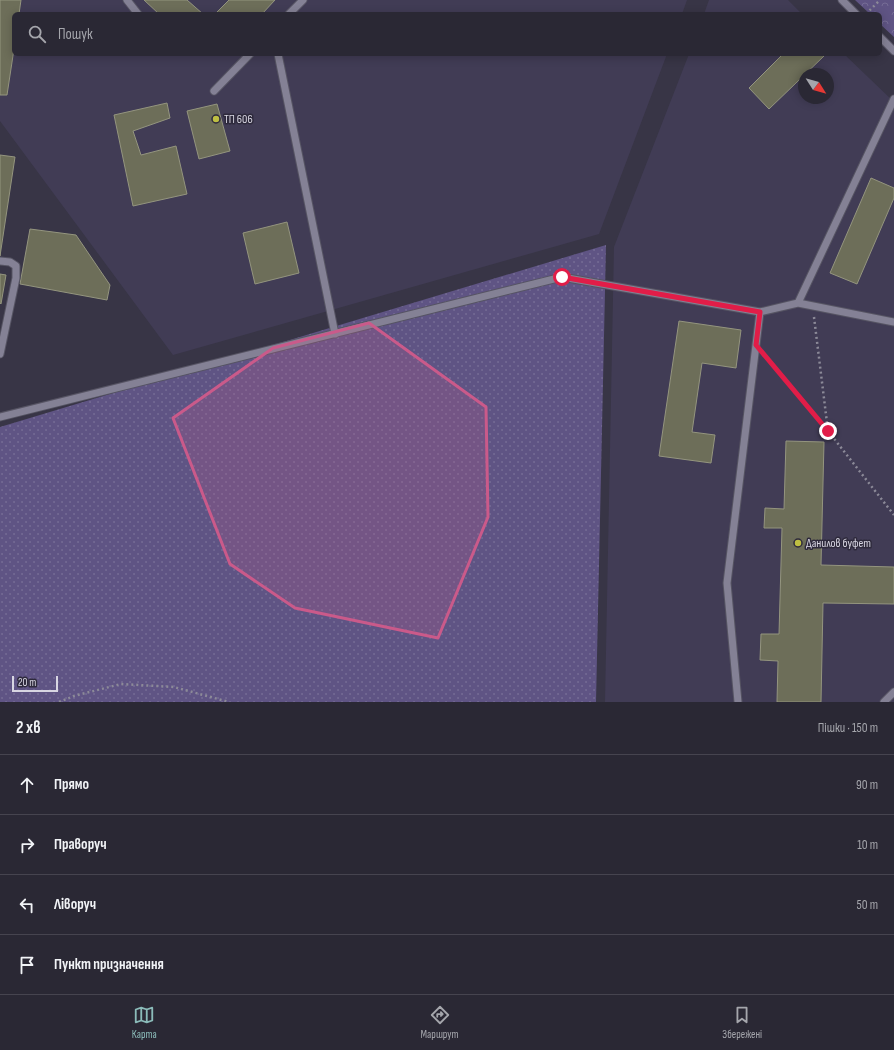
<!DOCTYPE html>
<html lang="uk">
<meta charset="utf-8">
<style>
body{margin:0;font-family:"Sofia Sans Condensed",sans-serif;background:#32303c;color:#f1f3f6}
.compass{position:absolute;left:798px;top:68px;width:36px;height:36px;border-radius:50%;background:#2a2834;box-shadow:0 2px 10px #0003;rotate:127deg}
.scale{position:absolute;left:12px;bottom:10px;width:46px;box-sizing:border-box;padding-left:4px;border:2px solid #d8d6e2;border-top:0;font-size:11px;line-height:14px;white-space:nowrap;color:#d8d6e2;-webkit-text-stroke:3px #2e2a3c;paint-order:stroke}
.stop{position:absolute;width:12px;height:12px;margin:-9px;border:3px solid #e11d48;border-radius:50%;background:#fff}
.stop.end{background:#e11d48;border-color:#fff;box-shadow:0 1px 4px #0008}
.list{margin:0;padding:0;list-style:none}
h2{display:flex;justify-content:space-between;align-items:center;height:52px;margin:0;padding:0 16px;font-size:17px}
h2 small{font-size:13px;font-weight:400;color:#a5a6ac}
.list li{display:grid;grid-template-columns:26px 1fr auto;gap:12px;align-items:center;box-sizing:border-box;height:60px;padding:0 16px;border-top:1px solid #46444f}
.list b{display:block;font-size:15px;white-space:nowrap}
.list em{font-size:13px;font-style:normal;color:#a5a6ac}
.icon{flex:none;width:22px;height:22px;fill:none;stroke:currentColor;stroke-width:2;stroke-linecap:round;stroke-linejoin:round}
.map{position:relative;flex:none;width:894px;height:702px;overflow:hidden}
.search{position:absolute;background:#2a2834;box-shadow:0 2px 10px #0003;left:12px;right:12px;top:12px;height:44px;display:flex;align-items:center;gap:10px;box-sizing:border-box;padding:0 14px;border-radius:6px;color:#a5a6ac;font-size:15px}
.sheet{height:292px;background:#2a2834}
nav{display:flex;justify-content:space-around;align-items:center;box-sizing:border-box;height:56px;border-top:1px solid #46444f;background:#2a2834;font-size:11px;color:#a5a6ac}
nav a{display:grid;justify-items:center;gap:2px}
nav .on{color:#8bbbb9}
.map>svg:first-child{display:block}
.built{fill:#413c55;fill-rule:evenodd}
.forest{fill:url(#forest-crowns)}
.park{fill:url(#park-dots)}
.building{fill:#6d6e59;stroke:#94957f}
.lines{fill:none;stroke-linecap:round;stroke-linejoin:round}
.service-casing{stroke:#565463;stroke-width:9}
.path{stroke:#8c8a98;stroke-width:2.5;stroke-dasharray:2 3;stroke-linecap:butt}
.service{stroke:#848195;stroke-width:7}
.route{stroke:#e11d48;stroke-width:5}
.marked{fill:#ca5a8a;fill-opacity:0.2;stroke:#ca5a8a;stroke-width:3;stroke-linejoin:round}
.poi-dot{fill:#bebf42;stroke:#2e2a3c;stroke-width:1.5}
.labels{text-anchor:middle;stroke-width:3;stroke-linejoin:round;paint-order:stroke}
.poi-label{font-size:12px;fill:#d8d6e2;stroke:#2e2a3c;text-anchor:start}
</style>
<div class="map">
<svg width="894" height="702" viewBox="0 0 894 702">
<defs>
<pattern id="forest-crowns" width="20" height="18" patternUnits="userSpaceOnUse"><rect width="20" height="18" fill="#5f5484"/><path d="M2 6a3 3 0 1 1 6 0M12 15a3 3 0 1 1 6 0" fill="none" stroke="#756c95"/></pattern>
<pattern id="park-dots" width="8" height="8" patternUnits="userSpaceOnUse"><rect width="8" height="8" fill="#5f5484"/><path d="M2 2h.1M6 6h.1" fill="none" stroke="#756c95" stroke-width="1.8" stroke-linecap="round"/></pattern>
</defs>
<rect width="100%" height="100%" fill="#383546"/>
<!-- built -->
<path class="built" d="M21,0H687L682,14H19Z
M709,0H788L802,14H704Z
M14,49V54H667L599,234L173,355L0,121V95H7Z
M689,54H844L894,102V702H605L614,247ZM804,74H828V98H804Z"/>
<!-- forest -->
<path class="forest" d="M855,0H894V37L880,24V14H870Z"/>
<!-- park -->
<path class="park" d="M606,245L596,702H0V427Z"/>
<!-- building -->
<path class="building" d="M0,0H21L19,14H14V49L7,95H0Z
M144,0H187L203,14H159Z
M229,0H275L262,14H215Z
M783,54H822L824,56L769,109L749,88Z
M167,103L170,118L133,131L141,155L176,146L187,194L133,206L114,115Z
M217,104L230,151L199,159L187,111Z
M0,155L15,157L0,256Z
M871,178L894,188V198L857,284L830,273Z
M287,222L299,273L255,284L243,233Z
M30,229L76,235L110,285L107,300L20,284Z
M0,274L6,275L1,304L0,303Z
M679,321L741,330L736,368L702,363L692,432L715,435L711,463L659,456Z
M786,441L824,442L821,565L894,567V604L823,603L821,702H777L778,661L760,660L761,634H779L782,528H764L765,508L784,509Z"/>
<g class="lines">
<!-- service casing -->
<g class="service-casing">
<path id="service" d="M127,0L138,14
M842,0L856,14
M289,14L303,0
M880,37L894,51
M278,54L335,334
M214,91L250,54
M798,303L894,99
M0,354L16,278V266L10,262L0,261
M0,417L562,277L760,312
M738,702L727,583L760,312L798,303L894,322
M884,702L894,692"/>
</g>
<!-- path -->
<path class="path" d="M866,14L880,0
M814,317L828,431L894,515
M765,356L828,430
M59,702L74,696L121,684L174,687L229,702"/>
<!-- service -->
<use href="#service" class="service"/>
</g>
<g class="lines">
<!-- route -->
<path class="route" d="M562,277L760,312L756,345L828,431"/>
</g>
<!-- marked area -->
<path class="marked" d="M369,323L486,407L488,517L438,638L295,608L230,564L173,418L273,348Z"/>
<!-- markers -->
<g class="poi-dot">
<circle cx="216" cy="119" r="4"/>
<circle cx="798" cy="543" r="4"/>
</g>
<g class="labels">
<!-- poi labels -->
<g class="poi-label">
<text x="224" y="123">ТП 606</text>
<text x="806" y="547">Данилов буфет</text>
</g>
</g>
</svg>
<svg class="compass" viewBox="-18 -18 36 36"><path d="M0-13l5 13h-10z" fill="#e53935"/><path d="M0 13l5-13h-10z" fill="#a5a6ac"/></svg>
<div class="scale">20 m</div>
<div class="stop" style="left:562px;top:277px"></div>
<div class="stop end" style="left:828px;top:431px"></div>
<div class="search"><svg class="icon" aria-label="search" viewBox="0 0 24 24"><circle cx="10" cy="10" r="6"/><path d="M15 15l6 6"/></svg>Пошук</div>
</div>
<section class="sheet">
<h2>2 хв<small>Пішки · 150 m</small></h2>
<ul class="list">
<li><svg class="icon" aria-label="ahead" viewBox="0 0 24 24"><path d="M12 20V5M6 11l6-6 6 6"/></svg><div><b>Прямо</b></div><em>90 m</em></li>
<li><svg class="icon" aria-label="right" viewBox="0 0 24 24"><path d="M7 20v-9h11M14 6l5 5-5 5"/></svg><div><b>Праворуч</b></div><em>10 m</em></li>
<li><svg class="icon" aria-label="left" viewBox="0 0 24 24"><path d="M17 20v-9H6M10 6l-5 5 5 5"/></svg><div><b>Ліворуч</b></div><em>50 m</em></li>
<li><svg class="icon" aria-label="arrive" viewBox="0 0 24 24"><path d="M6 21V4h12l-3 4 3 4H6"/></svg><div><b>Пункт призначення</b></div></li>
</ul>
</section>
<nav>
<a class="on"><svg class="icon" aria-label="map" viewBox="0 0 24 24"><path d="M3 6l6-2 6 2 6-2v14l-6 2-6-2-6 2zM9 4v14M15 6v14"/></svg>Карта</a>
<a><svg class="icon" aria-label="directions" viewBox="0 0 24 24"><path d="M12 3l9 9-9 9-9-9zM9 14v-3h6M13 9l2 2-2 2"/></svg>Маршрут</a>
<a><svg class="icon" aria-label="saved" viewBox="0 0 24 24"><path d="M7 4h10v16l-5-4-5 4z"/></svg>Збережені</a>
</nav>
